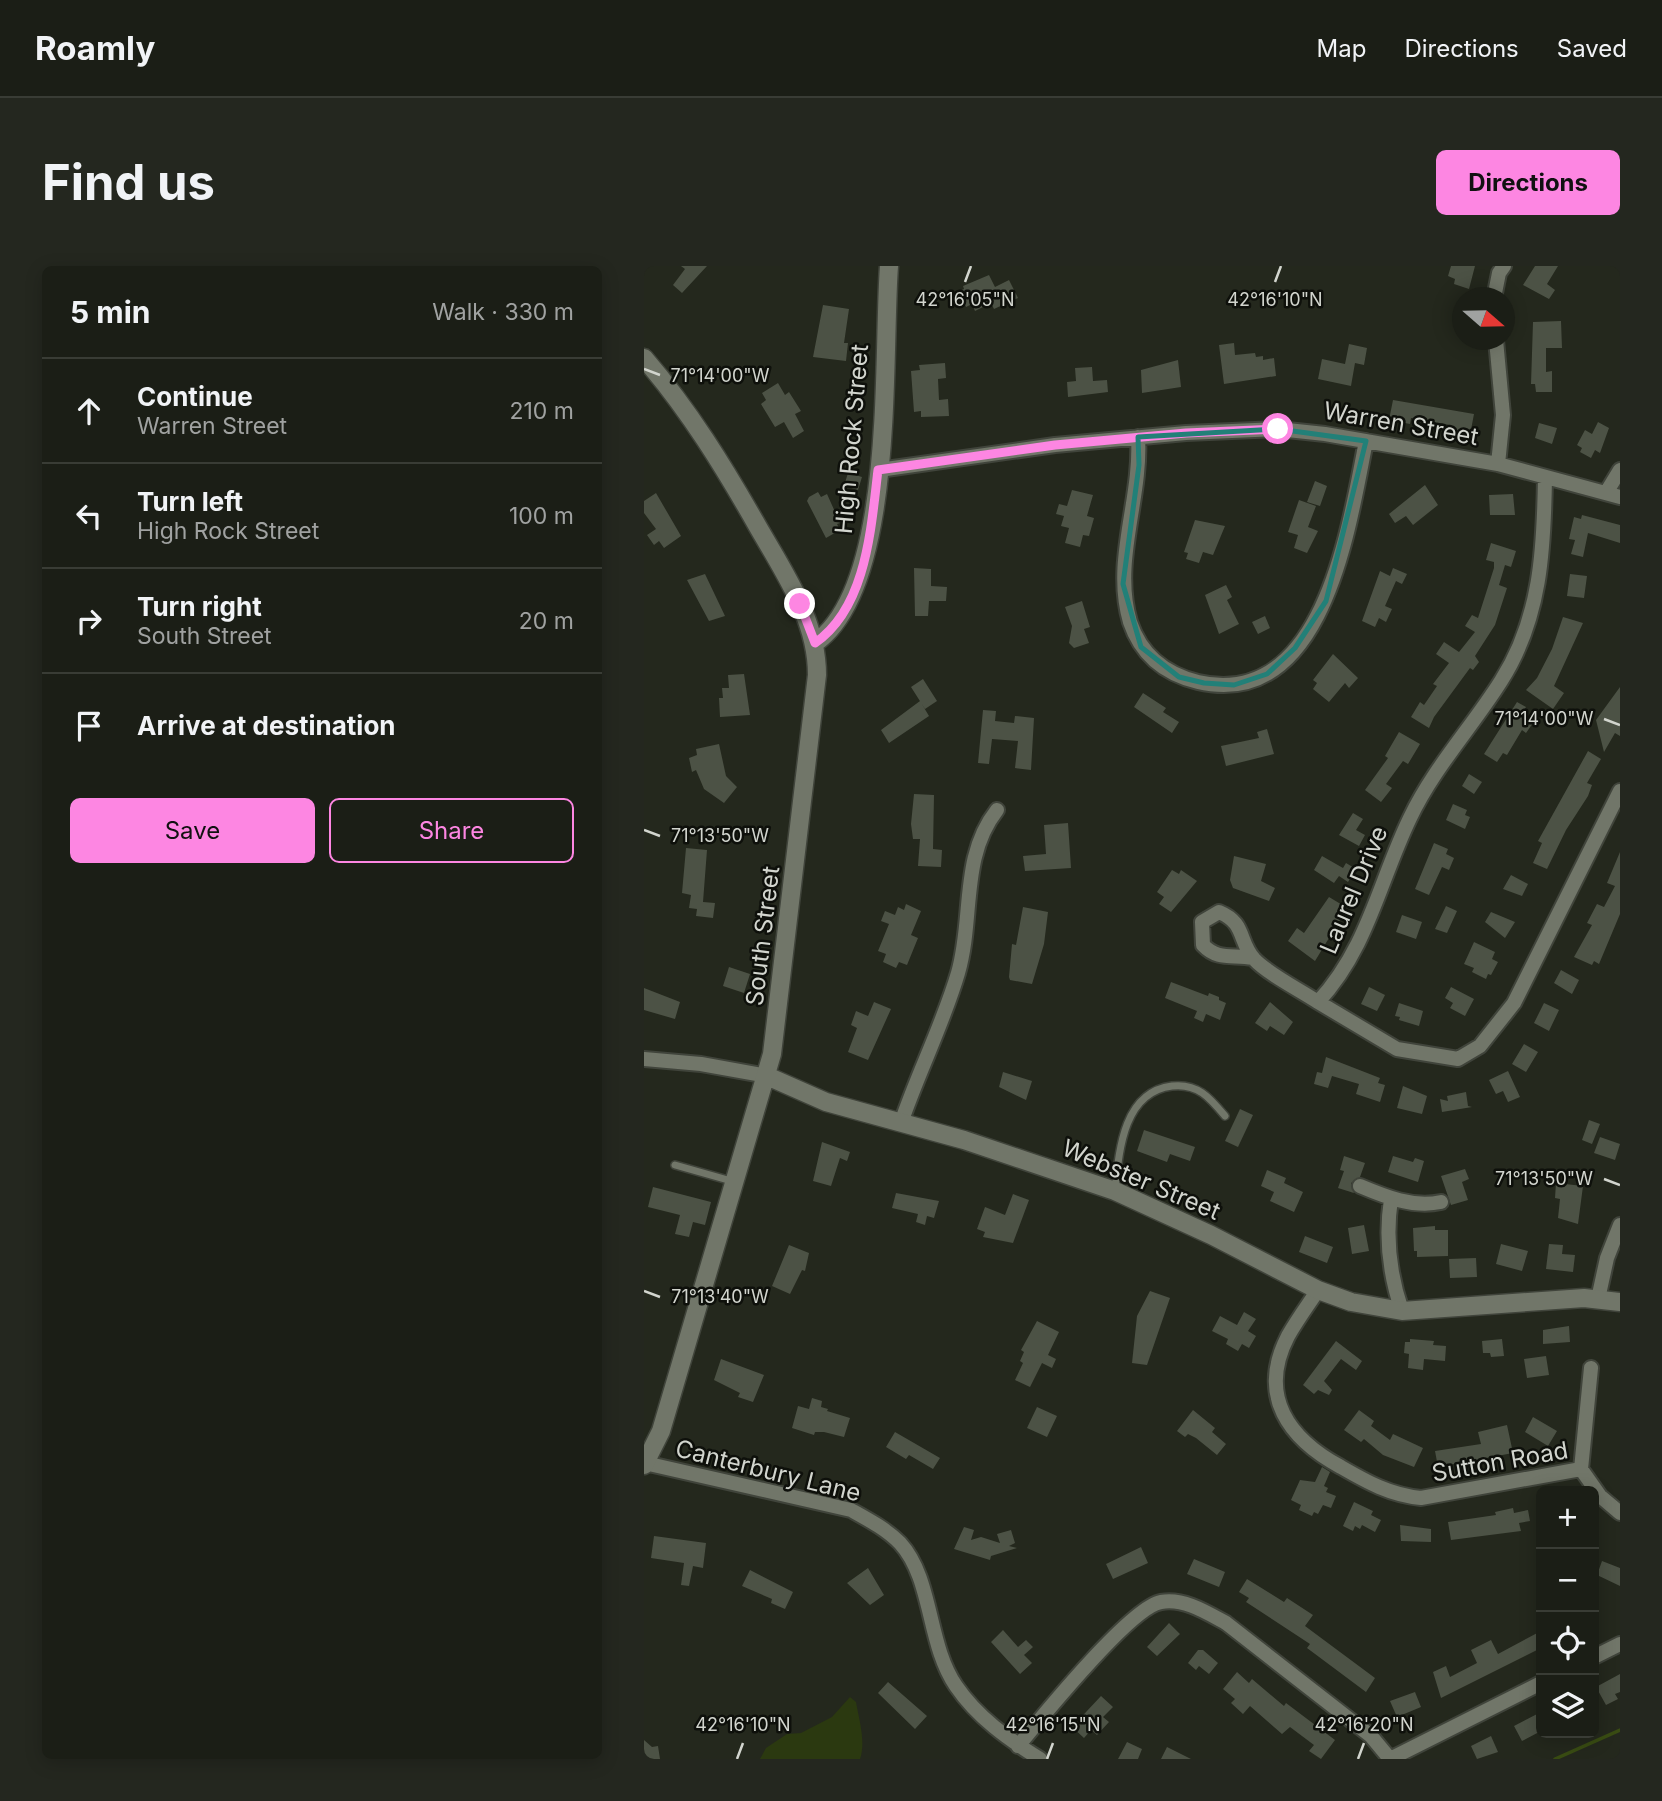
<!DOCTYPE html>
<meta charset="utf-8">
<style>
body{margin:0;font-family:Inter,sans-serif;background:#24271f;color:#f1f3f6}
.controls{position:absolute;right:21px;bottom:21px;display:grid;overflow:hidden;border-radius:10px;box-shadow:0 4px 18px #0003}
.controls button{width:63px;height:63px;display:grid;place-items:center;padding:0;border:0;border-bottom:2px solid #393c35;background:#1b1e16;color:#f1f3f6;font:35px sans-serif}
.compass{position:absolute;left:808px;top:21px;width:63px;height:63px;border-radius:50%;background:#1b1e16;box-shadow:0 4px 18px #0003;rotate:110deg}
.stop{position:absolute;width:21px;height:21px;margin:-16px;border:5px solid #fd86e2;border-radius:50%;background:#fff}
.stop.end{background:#fd86e2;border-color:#fff;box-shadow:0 2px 7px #0008}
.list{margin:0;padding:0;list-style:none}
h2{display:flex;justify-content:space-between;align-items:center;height:91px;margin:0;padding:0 28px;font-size:30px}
h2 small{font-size:23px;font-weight:400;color:#a0a2a1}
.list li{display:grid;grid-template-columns:46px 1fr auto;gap:21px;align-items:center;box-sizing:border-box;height:105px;padding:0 28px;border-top:2px solid #393c35}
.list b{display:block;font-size:26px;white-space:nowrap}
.list p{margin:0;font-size:23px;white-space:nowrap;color:#a0a2a1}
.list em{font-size:23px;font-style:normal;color:#a0a2a1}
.actions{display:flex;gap:14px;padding:21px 28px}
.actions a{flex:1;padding:16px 0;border:2px solid #fd86e2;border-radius:10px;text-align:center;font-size:24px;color:#fd86e2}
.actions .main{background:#fd86e2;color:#111}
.icon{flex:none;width:38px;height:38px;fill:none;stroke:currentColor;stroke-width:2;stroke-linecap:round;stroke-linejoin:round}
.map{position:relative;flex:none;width:976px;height:1493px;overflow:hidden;border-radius:10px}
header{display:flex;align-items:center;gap:42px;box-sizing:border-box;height:98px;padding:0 35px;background:#1b1e16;border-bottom:2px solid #393c35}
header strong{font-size:33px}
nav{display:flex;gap:38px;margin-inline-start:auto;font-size:24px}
.intro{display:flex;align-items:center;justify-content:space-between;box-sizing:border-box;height:168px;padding:0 42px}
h1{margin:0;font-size:49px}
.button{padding:18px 32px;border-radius:10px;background:#fd86e2;color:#111;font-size:24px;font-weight:700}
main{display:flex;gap:42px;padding:0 42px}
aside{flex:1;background:#1b1e16;border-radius:10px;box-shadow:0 4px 18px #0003}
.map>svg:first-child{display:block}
.green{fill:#2b3910}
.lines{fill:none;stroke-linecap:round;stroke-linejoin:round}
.stream{stroke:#394c13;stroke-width:3.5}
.building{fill:#4c5245}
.service-casing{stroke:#40443b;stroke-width:10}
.minor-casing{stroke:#40443b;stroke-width:18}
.tertiary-casing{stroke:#40443b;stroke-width:21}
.service{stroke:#717669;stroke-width:7}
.minor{stroke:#717669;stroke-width:14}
.tertiary{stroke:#717669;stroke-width:18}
.route{stroke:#fd86e2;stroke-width:9}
.marked{fill:none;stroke:#228078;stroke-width:5;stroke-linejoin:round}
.ticks{fill:none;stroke:#d2d5ce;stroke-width:2.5}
.labels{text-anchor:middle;stroke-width:5;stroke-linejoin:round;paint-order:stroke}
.street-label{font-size:24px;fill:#d2d5ce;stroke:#0e100b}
.ticks-label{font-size:18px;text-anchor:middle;fill:#d2d5ce;stroke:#0e100b;stroke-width:5;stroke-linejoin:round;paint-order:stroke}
</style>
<header>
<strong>Roamly</strong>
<nav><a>Map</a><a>Directions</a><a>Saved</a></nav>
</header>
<div class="intro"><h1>Find us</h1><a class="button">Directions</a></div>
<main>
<aside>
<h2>5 min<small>Walk · 330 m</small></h2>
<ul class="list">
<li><svg class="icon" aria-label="ahead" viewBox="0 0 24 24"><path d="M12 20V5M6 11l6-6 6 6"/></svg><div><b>Continue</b><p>Warren Street</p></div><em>210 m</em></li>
<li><svg class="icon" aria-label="left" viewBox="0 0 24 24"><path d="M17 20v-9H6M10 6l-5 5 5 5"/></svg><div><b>Turn left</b><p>High Rock Street</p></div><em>100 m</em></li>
<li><svg class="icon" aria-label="right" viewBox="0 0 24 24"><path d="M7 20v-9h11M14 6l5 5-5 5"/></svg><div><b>Turn right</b><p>South Street</p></div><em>20 m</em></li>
<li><svg class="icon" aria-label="arrive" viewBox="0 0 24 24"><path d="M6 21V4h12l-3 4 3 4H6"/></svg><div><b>Arrive at destination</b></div></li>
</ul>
<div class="actions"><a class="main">Save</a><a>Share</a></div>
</aside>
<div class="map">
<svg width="976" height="1493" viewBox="0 0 976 1493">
<rect width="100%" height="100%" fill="#24281d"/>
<!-- green -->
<path class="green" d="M206,1431L212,1436C215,1453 222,1476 216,1493H116L122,1482L143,1468L157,1467L188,1451Z"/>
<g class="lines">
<!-- stream -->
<path class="stream" d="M911,1493L976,1464"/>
</g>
<!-- building -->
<path class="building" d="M37,0H63L38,27L29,19L41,3Z
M807,0H831L825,23L810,18L811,13L804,10Z
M891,0H914L903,18L911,24L905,33L879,19Z
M345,9L351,21L365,14L374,32L350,43L347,37L331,45L328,38L322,41L315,25L320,23L319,20Z
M179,39L205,43L200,77H204L202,95L169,91Z
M917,55L918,82H902V106L908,105V126H892L891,118H887L889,56Z
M590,77L591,89L611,87L612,91L619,90V94L630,92L632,110L580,118L575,79Z
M705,78L723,82L720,99L711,97L707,120L674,113L678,93L701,98Z
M534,94L537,121L498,127L497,104Z
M301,97L302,112L294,113L295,134L304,133L305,150L277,151V145L270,146L267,105L276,104L275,99Z
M448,101L449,115L463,114L464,126L424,131L423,116L432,115L431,102Z
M134,117L141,129L145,126L157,145L151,148L160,165L149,172L140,156L131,161L117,138L122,134L118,127Z
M749,134L830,148L826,169L805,165L806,159L767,152L766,158L745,154Z
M954,156L965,162L956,187L951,184L947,192L936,186L938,182L933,179L941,164L948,168Z
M895,157L913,162L908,178L891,172Z
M204,207L218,211L214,224L200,220Z
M671,215L683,220L676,240L663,236Z
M781,219L794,239L769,259L762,250L751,257L745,248Z
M428,224L449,229L443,250L450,252L445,270L439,269L436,281L421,277L425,262L417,260L420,250L412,248L415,238L423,240Z
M174,226L177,231L183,228L196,257L193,258L196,264L182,272L163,235L165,231Z
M12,227L37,270L20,282L15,275L10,279L3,269L12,263L0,247V235Z
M869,228L871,249H846L845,229Z
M655,234L672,240L664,261L674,265L663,287L650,282L654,269L644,266Z
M938,249L976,259V277L944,267L939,291L927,288L931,274L925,273L930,251L937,253Z
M551,254L581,260L569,289L559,286L555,297L542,293L544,287L540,286Z
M847,277L872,285L867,301L861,299L855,319L863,322L851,359L831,390L835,396L829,404L826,402L790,451L785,462L767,451L776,436L780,439L793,420L789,418L805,397L792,388L800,376L815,386L831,366L821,360L828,349L834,352L850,302V296L842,294Z
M270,302L287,303V320L303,321L302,335H285L284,350H271Z
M749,302L763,308L758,318L752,315L741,340L748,343L742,356L735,352L731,361L718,355L736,305L746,310Z
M61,308L81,350L65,355L43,314Z
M926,308L943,310L940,332L923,330Z
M582,319L588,331L583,334L595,358L575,368L561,329Z
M438,335L446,361L440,363L445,377L430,382L425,377L428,360L421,341Z
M621,350L626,362L614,368L608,356Z
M919,351L939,357L910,420L920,427L909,443L882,424L893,412L908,383Z
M689,388L714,412L705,422L701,417L685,436L669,423L673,417L669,414Z
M100,408L106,449L76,451L75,432H79L78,422H85L84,409Z
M279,413L293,435L281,443L267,421Z
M976,421V470L971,467L960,486L952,454Z
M499,427L522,442L519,446L535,456L528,467L490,441Z
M276,435L285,450L245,477L237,464Z
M873,436L882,441L879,446L889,457L882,467L878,464L863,489L859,487L853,496L840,488Z
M339,444L352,445L351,455L370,457L371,450L390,452L387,504L371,502L374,475L348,473L345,498L334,497Z
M623,463L630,488L582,500L577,480L615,472L613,466Z
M755,466L776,478L764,498L759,495L742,518L748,522L737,536L721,524L744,492L741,490Z
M75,478L82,510L93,521L80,537L60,523L52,504L48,506L45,492L53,489L52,483Z
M944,485L957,493L943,517L948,519L944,530L922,564L903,603L889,597L898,577L894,575Z
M825,508L838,516L830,528L818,520Z
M270,528L290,529L289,583L298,584L297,601L274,600L276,573H269L267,558Z
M809,538L823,544L821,549L826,551L821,563L802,554Z
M709,547L719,553L712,564L721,569L715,580L695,569Z
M424,557L427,602L381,605L379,590L402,588L400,559Z
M790,577L804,583L802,588L810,592L805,604L798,601L785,629L771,623Z
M42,582L63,584L59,636L71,637L69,652L52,650L53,643L45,642L47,629L38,627Z
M976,586V648L955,698L950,695L948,699L930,691L948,659L943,657L953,638L960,641L971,620L963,617Z
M590,590L622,598L617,615L631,622L625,635L589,622L586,614Z
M678,590L699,602L702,597L712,603L704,616L695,610L690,617L670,604Z
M528,604L535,608L537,604L553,615L527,646L515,638L520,631L513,626Z
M867,609L884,618L878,630L859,623Z
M685,631L700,640L693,652L696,654L671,695L644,675L653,662L660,667Z
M262,638L277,645L267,669L274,672L263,699L255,696L252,702L239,696L242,688L234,685L245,658L237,655L241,645L251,649L254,641L260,644Z
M802,640L813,645L803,667L791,663Z
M379,641L404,646L400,678L388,718L366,714L365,711L368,678L372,679Z
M847,646L871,656L861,672L841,656Z
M758,649L778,656L772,673L752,666Z
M830,676L851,686L848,693L854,696L847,709L844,708L842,713L828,706L830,702L820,698Z
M85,701L106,708L100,727L79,720Z
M917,704L935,714L928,728L910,717Z
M527,716L564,730L565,727L575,731V734L582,737L576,754L562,748L559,756L550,752L553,745L521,732Z
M725,721L741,729L733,745L717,738Z
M807,721L830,733L821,750L806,742L809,737L801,732Z
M0,722L36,736L31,753L0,744Z
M230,736L247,743L224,794L204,786L213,762L207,759L212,745L224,750Z
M626,736L649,756L640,769L626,760L623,765L611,757Z
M755,737L779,745L775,760L755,754L756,751L751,750Z
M900,737L915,744L905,765L890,757Z
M880,778L894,786L882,806L868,798Z
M682,791L736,812L734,817L741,819L736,836L712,828L715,818L688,810L684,822L670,818L673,806L678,807Z
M864,805L876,831L864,836L859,825L852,828L845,814Z
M359,806L388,815L382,834L355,821Z
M759,820L783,830L778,848L753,842Z
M822,826L824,840L828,841L798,846L796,833L804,835L803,830Z
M596,843L609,849L594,881L581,875Z
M945,854L956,858L948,878L938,874Z
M500,864L551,881L546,895L526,888L523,896L493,885Z
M956,871L976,878L971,894L950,887Z
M178,876L206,886L203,895L196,892L187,920L169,915Z
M700,890L721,897L716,911L707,917L710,927L694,922L700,905L696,904Z
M749,890L769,896L771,892L780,895L774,916L744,906Z
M821,903L825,913L818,916L824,934L807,939L797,910Z
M623,904L642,912L640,917L659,926L650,946L626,935L630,926L617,920Z
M912,917L939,920L934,958L914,952L916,933L911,932Z
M9,921L67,936L61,959L49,956L45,971L31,968L36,949L4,941Z
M252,927L295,935L290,952L283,950L281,959L272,956L274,948L248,942Z
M369,928L385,934L369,977L339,971L341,966L333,963L341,941L361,949Z
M720,959L725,985L708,988L704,962Z
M791,960V964H804V990L773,991V985H770L769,962Z
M661,970L689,981L683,997L655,986Z
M857,978L884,985L878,1005L852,998Z
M905,978L919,979L918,988L931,989L929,1006L902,1003Z
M145,979L165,987L161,1005L158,1004L146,1028L128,1020Z
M832,992L833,1011L806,1012L805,993Z
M506,1025L526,1032L503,1099L488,1097L493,1050Z
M600,1046L612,1053L604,1065L612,1070L605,1082L598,1078L594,1085L582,1078L584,1073L568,1065L576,1050L593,1059Z
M393,1055L415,1066L404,1089L412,1093L408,1102L398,1097L386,1121L371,1114L379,1097L376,1095L380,1086L377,1084Z
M925,1060L926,1076L899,1078V1064Z
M766,1073L790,1075L789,1079L802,1080L801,1095L780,1093L779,1104L764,1102L765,1088L760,1087L761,1076H766Z
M858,1073L860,1090L847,1091L846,1087H839L838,1075Z
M692,1075L718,1095L712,1104L697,1093L680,1115L688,1124L685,1129L674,1124L670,1128L659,1119Z
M902,1090L905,1109L883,1112L880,1093Z
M77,1093L120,1109L109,1136L94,1131L96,1127L70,1114Z
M168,1132L178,1135L177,1141L184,1143L183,1145L206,1152L200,1171L180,1166H171L170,1169L148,1162L154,1140L165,1143Z
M393,1141L413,1150L403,1171L383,1162Z
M549,1144L571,1162L568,1166L582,1178L573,1189L552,1172L544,1168L541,1171L533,1165Z
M715,1144L730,1155L727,1160L746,1174L749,1168L779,1182L770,1201L739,1189L720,1173L717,1176L700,1164Z
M889,1151L913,1165L904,1180L881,1166Z
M863,1159L869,1187L794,1201L791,1185L837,1178L834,1166Z
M251,1166L296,1192L289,1203L265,1189L262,1193L242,1181Z
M678,1201L686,1206L680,1220L684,1222L682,1226L692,1230L687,1242L679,1239L674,1248L670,1246L668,1250L655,1244L657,1239L647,1234L656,1214L671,1216Z
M710,1236L729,1245L727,1249L737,1254L731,1266L718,1259L716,1263L711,1260L709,1265L699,1260Z
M869,1242L870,1247L884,1244L886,1255L875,1257L877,1265L807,1274L804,1256L852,1249L851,1246Z
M756,1259L787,1263V1276L757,1275Z
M320,1261L330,1264L327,1274L337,1271L356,1277L353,1268L367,1264L371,1277L365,1280L373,1282L347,1290L346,1294L310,1283Z
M10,1270L62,1277L59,1302L49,1300L45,1320L37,1319L40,1297L7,1292Z
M497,1281L504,1297L469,1313L462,1298Z
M550,1293L581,1306L575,1321L543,1308Z
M958,1295L976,1302V1320L953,1309Z
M224,1302L240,1329L226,1339L203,1317Z
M106,1304L149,1326L141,1343L127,1337L128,1333L98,1320Z
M603,1313L640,1336L643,1332L669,1349L661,1360L731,1412L722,1426L663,1382L666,1378L602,1336L605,1332L595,1326Z
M525,1357L536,1368L513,1390L503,1381Z
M359,1364L374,1381L382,1374L389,1381L380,1389L388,1397L376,1408L347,1376Z
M897,1365V1382L797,1432L789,1406L802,1400L806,1411L833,1397L827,1384L847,1374L854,1388Z
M554,1384H559L574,1397L565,1408L555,1400L552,1404L544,1397Z
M593,1406L605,1417L608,1413L640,1440L642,1437L691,1474L677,1493L665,1485L670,1479L646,1461L638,1468L606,1440L599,1448L587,1437L591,1433L579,1423Z
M976,1408V1426L971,1428L974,1433L962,1439L952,1421Z
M244,1416L283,1450L271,1463L234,1427Z
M771,1426L777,1441L753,1451L746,1435Z
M457,1430L469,1441L459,1451L465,1456L453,1469L447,1464L440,1472L428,1461Z
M897,1446V1465L878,1475L870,1460Z
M847,1470L854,1486L833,1493L827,1480Z
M0,1474L8,1481L14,1480L16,1493H0Z
M483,1476L498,1483L494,1493H474Z
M523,1481L547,1493H517Z"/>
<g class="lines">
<!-- service casing -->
<g class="service-casing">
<path id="service" d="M31,899L91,916
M471,925C475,885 479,826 528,820C554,817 566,832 581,850"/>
</g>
<!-- minor casing -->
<g class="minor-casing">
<path id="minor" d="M850,32L855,7L860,0
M852,74L859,149L854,198
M494,171C498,233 468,295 486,356C497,389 521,408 554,416C680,445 705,260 722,175
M235,204L411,179L542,167L634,163L681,168L854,198L976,231
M901,211C900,283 897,352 857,415C828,461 789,503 766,552C735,616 724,682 674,736L753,783L814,793L836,780L870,737L976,525
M962,227L976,204
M609,692C589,688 574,695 559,679L558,656L575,646C602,657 594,675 610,693C624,708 656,724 674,736
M0,793L57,798L123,810
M257,857C274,807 299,758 314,707C330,652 316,591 353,544
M716,920C742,931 769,942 797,936
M747,933C741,972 745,1007 758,1045
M674,1024C664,1039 653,1054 644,1070C613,1130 645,1173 697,1201C723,1216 746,1229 777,1232L937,1203L956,1230L976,1247
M954,1033L963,992L976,959
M1,1197L207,1244C225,1254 242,1263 256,1277C289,1313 283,1378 312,1420C333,1451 364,1473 396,1493
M937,1203L947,1102
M950,1391L976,1378
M374,1480C397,1452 487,1341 517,1336C540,1332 562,1346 582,1357L727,1470L746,1493L897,1417"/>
</g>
<!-- tertiary casing -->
<g class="tertiary-casing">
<path id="tertiary" d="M0,92C45,144 80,201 114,261C141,308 173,354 173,409L128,788L17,1165L0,1199
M171,377C252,321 238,92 245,0
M123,810L182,836L320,874L471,925L567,969L674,1024L707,1036L758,1045L940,1032L976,1036"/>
</g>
<!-- service -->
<use href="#service" class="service"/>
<!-- minor -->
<use href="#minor" class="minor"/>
<!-- tertiary -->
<use href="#tertiary" class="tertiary"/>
</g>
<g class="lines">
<!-- route -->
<path class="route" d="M156,338L171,377C223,341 227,261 234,204L411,179L542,167L634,163"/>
</g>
<!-- marked area -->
<path class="marked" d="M634,163L722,175L682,335L651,382L623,408L590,419L560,417L535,411L497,381L479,318L495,199L494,171Z"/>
<!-- ticks -->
<path class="ticks" d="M321,16L327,0M631,16L637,0M0,103L16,109M960,453L976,459M0,564L16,570M960,913L976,919M0,1025L16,1031M93,1493L99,1477M403,1493L409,1477M714,1493L720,1477"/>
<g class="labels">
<!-- street labels -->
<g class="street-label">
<text transform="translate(757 158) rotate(10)" y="8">Warren Street</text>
<text transform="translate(208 173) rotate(-85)" y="8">High Rock Street</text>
<text transform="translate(710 624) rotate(-67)" y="8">Laurel Drive</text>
<text transform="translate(119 670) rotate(-83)" y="8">South Street</text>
<text transform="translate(497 914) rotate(23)" y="8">Webster Street</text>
<text transform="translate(856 1196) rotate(-10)" y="8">Sutton Road</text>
<text transform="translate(124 1205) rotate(14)" y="8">Canterbury Lane</text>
</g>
</g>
<g class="ticks-label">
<text x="321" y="40">42°16'05"N</text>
<text x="631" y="40">42°16'10"N</text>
<text x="76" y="116">71°14'00"W</text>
<text x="900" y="459">71°14'00"W</text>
<text x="76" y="576">71°13'50"W</text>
<text x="900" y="919">71°13'50"W</text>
<text x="76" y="1037">71°13'40"W</text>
<text x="99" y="1465">42°16'10"N</text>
<text x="409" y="1465">42°16'15"N</text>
<text x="720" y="1465">42°16'20"N</text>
</g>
</svg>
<div class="controls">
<button>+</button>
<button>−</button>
<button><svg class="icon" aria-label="locate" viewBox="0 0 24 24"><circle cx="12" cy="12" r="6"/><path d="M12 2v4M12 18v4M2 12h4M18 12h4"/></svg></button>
<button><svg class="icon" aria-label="layers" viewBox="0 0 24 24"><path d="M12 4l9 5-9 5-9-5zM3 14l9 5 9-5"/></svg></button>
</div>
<svg class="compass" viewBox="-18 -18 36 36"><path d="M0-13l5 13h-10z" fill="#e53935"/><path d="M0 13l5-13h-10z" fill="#a0a2a1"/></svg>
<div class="stop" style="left:634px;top:163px"></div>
<div class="stop end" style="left:156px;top:338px"></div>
</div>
</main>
